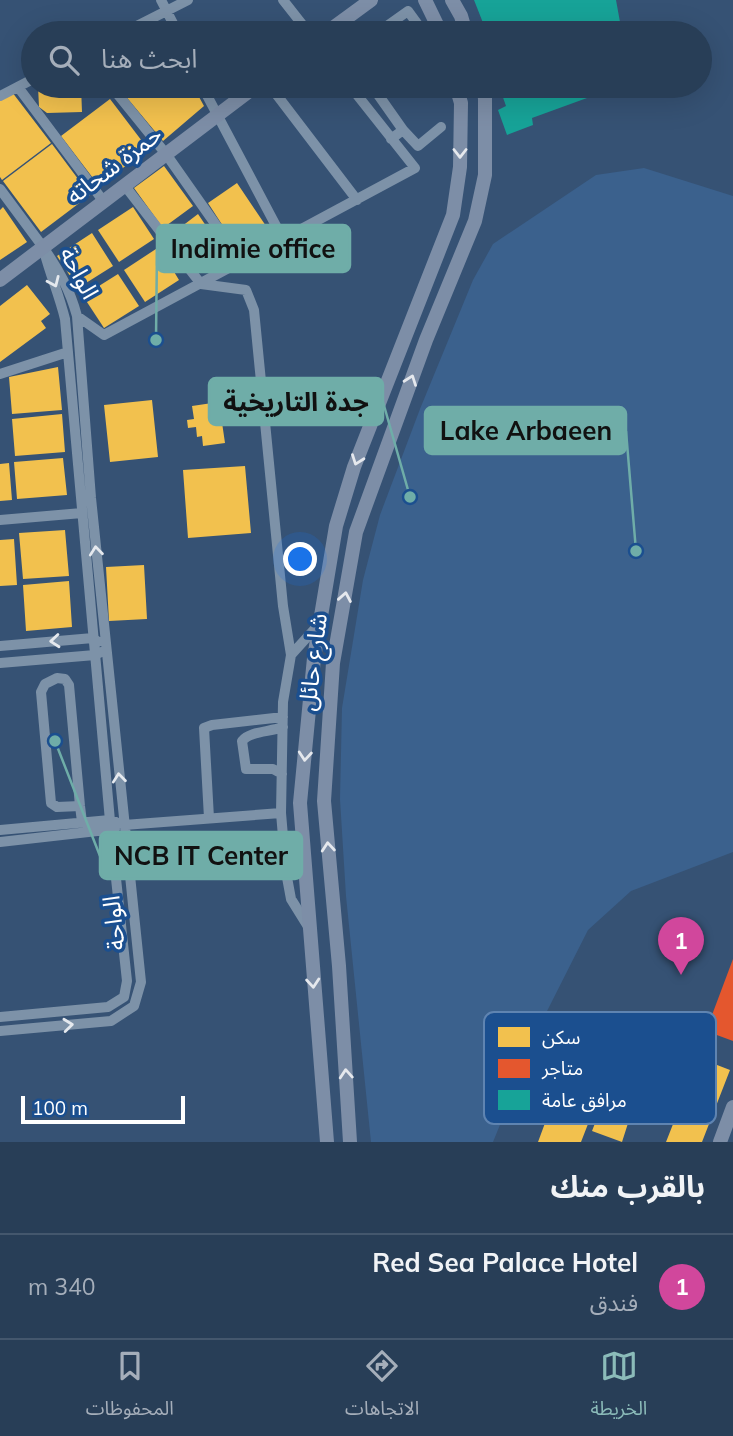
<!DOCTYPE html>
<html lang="ar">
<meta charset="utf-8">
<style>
body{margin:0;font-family:Mulish,"Noto Sans Arabic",sans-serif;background:#30455d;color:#f1f3f6;direction:rtl}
.scale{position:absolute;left:21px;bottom:18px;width:164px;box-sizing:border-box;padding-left:7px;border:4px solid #fff;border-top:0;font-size:19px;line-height:24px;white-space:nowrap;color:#fff;-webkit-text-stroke:5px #1b4f8f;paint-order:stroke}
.you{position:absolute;left:301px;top:560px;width:24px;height:24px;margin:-18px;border:5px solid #fff;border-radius:50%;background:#1a73e8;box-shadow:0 0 0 10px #1a73e833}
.badge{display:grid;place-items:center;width:46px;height:46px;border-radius:50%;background:#8bbbb9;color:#fff;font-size:23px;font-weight:700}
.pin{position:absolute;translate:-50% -58px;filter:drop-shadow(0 2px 4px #0008)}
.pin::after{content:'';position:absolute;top:37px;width:24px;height:21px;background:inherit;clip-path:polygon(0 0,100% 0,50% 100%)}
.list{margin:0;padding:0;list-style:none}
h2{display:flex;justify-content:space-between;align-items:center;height:91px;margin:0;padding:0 28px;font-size:30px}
h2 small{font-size:23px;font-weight:400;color:#a5aeba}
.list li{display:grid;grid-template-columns:46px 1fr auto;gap:21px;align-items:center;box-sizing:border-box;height:105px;padding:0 28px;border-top:2px solid #44576d}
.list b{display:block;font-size:26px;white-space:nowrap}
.list p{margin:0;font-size:23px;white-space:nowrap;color:#a5aeba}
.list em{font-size:23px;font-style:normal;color:#a5aeba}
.icon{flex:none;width:38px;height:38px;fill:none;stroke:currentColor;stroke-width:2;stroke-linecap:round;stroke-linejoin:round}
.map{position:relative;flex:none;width:733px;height:1142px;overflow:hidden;direction:ltr}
.search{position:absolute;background:#283e57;box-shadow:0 7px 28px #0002;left:21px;right:21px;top:21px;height:77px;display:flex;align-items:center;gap:18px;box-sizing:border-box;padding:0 24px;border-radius:38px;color:#a5aeba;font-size:26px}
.sheet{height:196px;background:#283e57}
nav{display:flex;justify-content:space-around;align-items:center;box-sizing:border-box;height:98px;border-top:2px solid #44576d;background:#283e57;font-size:19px;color:#a5aeba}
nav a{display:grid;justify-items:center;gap:4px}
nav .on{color:#8bbbb9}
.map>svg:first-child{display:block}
.water{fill:#3b618d}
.homes{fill:#f2c14e}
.shops{fill:#e4572e}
.public{fill:#17a398}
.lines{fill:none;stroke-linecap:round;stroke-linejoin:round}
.minor{stroke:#7d92a8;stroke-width:10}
.major{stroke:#7d8ea7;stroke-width:14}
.oneway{stroke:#e5e8ed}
.oneway2{stroke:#e5e9ee}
.labels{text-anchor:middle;stroke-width:7;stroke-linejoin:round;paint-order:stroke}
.street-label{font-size:24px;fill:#fff;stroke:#1b4f8f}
.key{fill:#1b4f8f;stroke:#5f84b1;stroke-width:2}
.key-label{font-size:19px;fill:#fff}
.leader{fill:none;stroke:#6fada8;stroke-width:2.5}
.callout-dot{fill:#6fada8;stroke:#1b4f8f;stroke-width:2.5}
.callout{fill:#6fada8;stroke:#6fada8;stroke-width:2.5}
.callout-label{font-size:26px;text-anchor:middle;font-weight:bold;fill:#111}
</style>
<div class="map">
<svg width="733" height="1142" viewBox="0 0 733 1142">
<rect width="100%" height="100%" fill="#365274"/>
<!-- water -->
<path class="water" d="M644,168L733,196V852L631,891L588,930L542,1021L493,1142H371L346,896L340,799L342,708L363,580L380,515L420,409L473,280L493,244L596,175Z"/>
<!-- homes -->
<path class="homes" d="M38,86H81L82,112L47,113L39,107Z
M121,86H193L204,106L163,141L118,87Z
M12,92L51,143L2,180L0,177V101Z
M110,99L148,149L99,186L61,136Z
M52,144L90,195L41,232L3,181Z
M164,166L193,206L163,228L134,188Z
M237,183L266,226L236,246L208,203Z
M3,207L27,242L0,260V210Z
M133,207L154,239L119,262L98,230Z
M198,214L223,251L195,264L173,233Z
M92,233L113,266L78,288L57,256Z
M159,247L179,280L145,302L124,270Z
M118,274L139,306L104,328L83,296Z
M27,285L50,314L41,321L46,328L0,362V306Z
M58,367L62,410L12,414L9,377Z
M152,400L158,457L110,462L104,405Z
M219,402L225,443L203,446L202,436L197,437L196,427L188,428L187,420L194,419L192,406Z
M62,414L65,452L15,456L12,419Z
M63,458L67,495L17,499L14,462Z
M9,463L12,500L0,501V464Z
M245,466L251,533L188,538L183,470Z
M65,530L69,576L23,579L19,533Z
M14,539L17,585L0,586V540Z
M144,565L147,619L109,621L106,567Z
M69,581L72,627L26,631L23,585Z
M575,1042L616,1052L581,1142H538Z
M699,1058L730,1070L702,1142H666Z
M601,1108L630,1117L622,1142L592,1131Z"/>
<!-- shops -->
<path class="shops" d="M733,959V1041L706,1031Z"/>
<!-- public -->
<path class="public" d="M474,0H616L622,33H487Z
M499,86H620L532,118L533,125L507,135L498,110L506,106Z"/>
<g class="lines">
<!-- minor -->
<path class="minor" d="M161,0L178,33
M283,0L309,33
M123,33L188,0
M377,33L408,11L424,33
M111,86L166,154L242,262
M202,86L283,239
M270,86L357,200
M372,86L403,130
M18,87L104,202
M0,96L33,79
M391,139L403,130L418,146L441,127
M125,186L201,284L246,290L254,310L283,606L291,655
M0,189L43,247
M77,316L104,335L415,168L350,86
M0,374L68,352
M0,520L82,513
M0,646L93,638L98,642
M0,663L95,655L101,652
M282,774L273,769H246L242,741C250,731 270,732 283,727
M80,806L57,807L51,803L41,692L45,684L57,678L65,679L69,685L80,806L82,822
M209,818L204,728L212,725L283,717
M124,825L281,813
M0,830L110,820L116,822
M0,842L115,829
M309,928L291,899L286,872L281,813L283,702L291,655L320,623
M0,1017L108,1007L124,997L127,981L111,832L65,319C59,294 49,272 43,247C59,270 70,290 77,316L91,498L141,982L134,1006L111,1021L0,1031"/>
<!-- major -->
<path class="major" d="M425,0L441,33
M452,0L461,16L466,33
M326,33L371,0
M0,280L256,86
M327,1142L300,803L314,658L336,526L354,467L453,215L460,167L461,103L456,86
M350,1142L339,966L324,801L333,663L356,532L426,340L475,221L485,175V98L482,86
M720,1142L733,1107"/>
</g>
<!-- one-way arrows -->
<defs><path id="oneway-chevron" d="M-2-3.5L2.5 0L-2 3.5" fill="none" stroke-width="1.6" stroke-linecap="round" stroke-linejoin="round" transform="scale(1.75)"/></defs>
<g class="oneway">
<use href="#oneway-chevron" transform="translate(460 153) rotate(90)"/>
<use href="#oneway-chevron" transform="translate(411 380) rotate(-70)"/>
<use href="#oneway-chevron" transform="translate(357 460) rotate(110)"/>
<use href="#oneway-chevron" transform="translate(345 597) rotate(-80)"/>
<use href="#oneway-chevron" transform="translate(305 756) rotate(95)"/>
<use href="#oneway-chevron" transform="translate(328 847) rotate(-95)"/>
<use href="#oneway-chevron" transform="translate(313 983) rotate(85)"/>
<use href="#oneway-chevron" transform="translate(346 1074) rotate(-94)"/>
</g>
<g class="oneway2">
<use href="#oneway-chevron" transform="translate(54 282) rotate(66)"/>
<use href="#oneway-chevron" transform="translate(96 551) rotate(-96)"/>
<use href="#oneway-chevron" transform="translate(55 641) rotate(175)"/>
<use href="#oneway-chevron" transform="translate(119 778) rotate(-96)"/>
<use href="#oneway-chevron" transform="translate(68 1025) rotate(-6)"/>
</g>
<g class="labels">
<!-- street labels -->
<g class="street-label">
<text transform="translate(114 165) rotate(-37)" y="8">حمزة شحاته</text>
<text transform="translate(79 273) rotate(62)" y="8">الواحة</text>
<text transform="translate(313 662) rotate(-83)" y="8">شارع حائل</text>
<text transform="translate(114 923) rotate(-96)" y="8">الواحة</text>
</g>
</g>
<!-- legend -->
<rect x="484" y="1012" width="232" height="112" rx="10" class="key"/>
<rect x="498" y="1027" width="32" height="20" fill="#f2c14e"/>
<rect x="498" y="1059" width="32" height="19" fill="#e4572e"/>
<rect x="498" y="1090" width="32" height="20" fill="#17a398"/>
<g class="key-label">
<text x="542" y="1044">سكن</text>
<text x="542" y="1075">متاجر</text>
<text x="542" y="1107">مرافق عامة</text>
</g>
<!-- callouts -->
<path class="leader" d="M156 340L157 249M410 497L383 402M636 551L626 431M55 741L100 856"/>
<g class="callout-dot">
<circle cx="156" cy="340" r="7"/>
<circle cx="410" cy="497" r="7"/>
<circle cx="636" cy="551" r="7"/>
<circle cx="55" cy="741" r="7"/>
</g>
<g class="callout">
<rect x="157" y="225" width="193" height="47" rx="7"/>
<rect x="209" y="378" width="174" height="47" rx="7"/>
<rect x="425" y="407" width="201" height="47" rx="7"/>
<rect x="100" y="832" width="202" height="47" rx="7"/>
</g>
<g class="callout-label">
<text x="253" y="258">Indimie office</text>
<text x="296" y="411">جدة التاريخية</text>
<text x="526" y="440">Lake Arbaeen</text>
<text x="201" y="865">NCB IT Center</text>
</g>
</svg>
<div class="scale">100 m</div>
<div class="you"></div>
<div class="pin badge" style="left:681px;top:975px;background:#d1479c">1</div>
<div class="search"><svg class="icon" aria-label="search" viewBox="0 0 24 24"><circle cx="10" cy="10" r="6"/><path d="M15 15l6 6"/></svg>ابحث هنا</div>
</div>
<section class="sheet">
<h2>بالقرب منك<small></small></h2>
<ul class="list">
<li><span class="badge" style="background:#d1479c">1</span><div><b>Red Sea Palace Hotel</b><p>فندق</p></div><em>340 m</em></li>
</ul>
</section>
<nav>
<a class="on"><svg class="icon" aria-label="map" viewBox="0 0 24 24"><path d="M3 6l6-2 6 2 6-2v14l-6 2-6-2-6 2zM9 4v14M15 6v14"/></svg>الخريطة</a>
<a><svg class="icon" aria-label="directions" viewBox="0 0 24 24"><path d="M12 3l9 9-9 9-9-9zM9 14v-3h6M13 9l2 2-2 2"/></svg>الاتجاهات</a>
<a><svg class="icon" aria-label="saved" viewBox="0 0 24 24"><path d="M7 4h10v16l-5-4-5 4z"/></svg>المحفوظات</a>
</nav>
